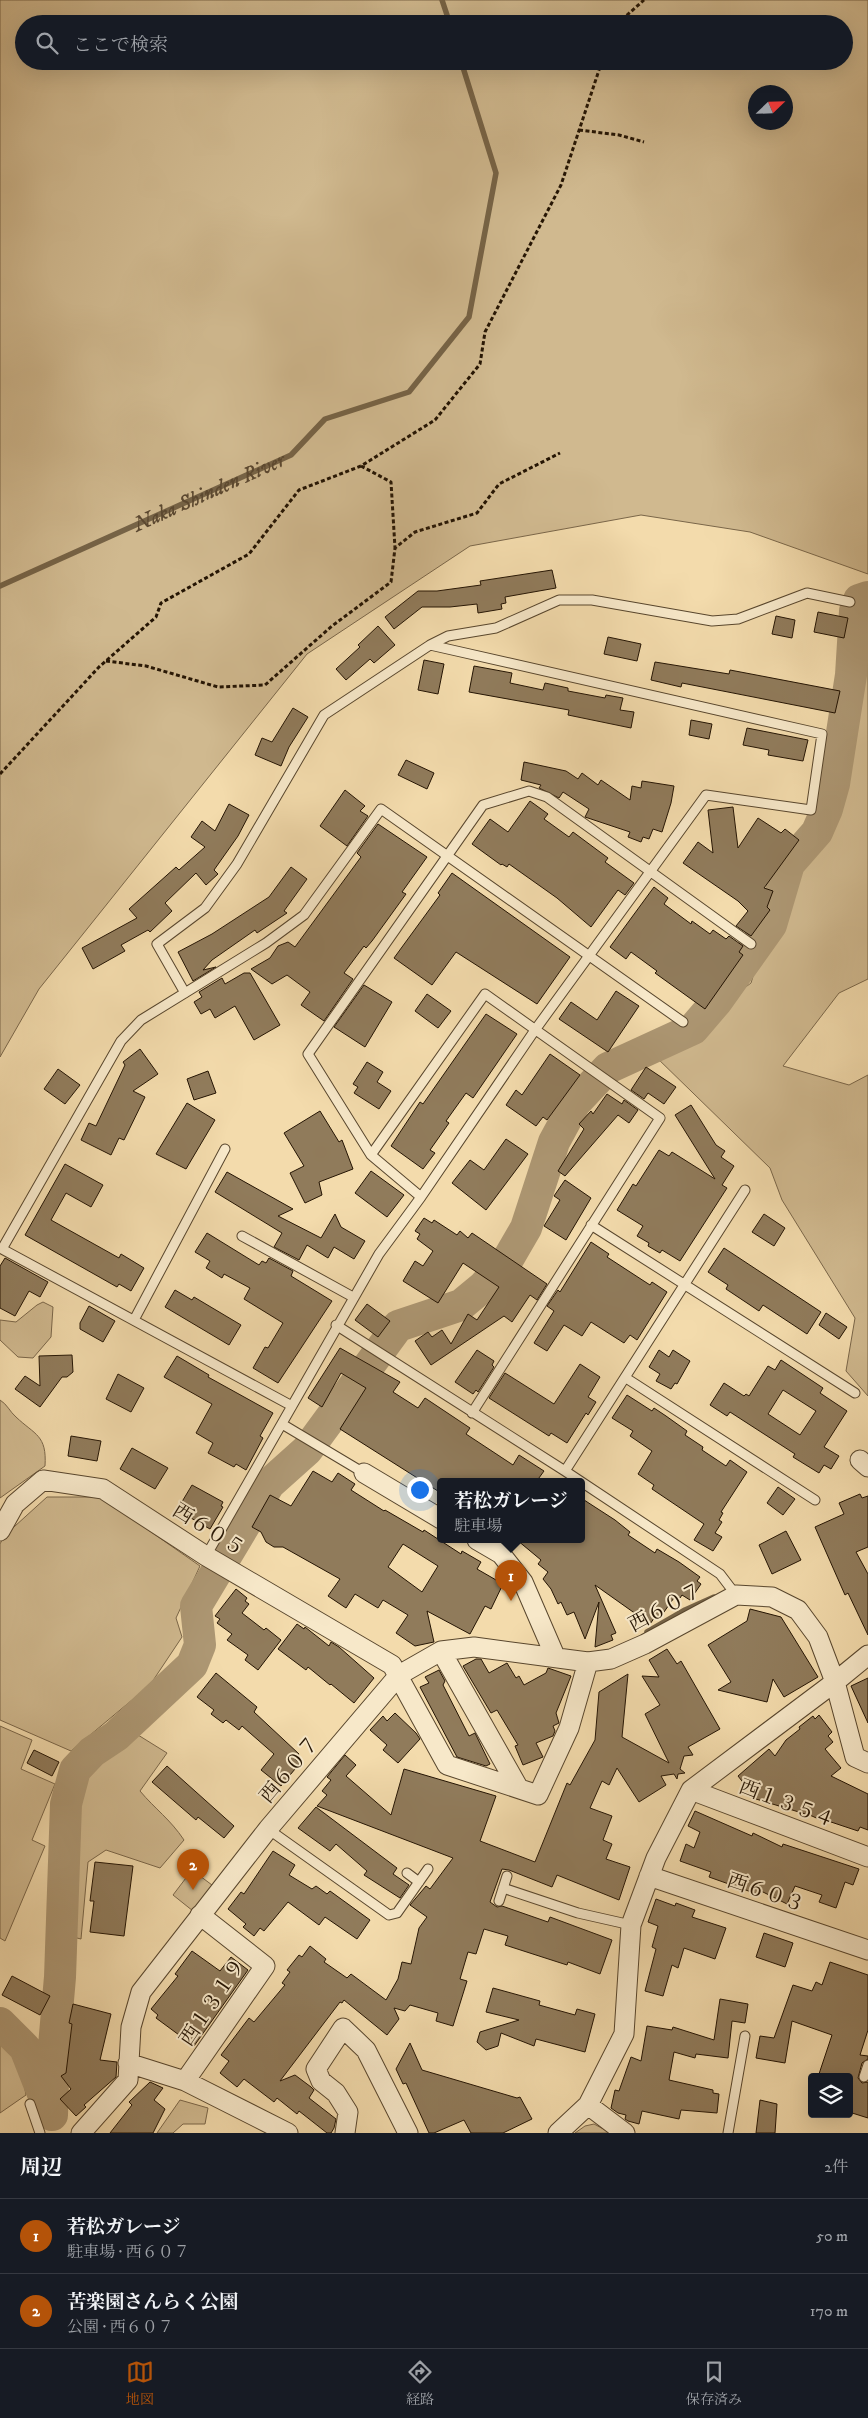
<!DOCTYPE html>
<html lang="ja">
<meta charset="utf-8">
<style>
body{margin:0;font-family:"IM FELL DW Pica","Noto Serif JP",serif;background:#20242c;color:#f1f3f6}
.controls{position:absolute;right:15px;bottom:15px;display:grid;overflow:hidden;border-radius:5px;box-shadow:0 5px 20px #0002}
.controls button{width:45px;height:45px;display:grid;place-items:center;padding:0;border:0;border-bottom:1px solid #363941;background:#171b24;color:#f1f3f6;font:25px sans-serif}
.compass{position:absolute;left:748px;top:85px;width:45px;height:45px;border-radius:50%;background:#171b24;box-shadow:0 5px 20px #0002;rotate:67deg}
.you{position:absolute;left:419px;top:1489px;width:18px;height:18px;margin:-12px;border:4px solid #fff;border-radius:50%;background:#1a73e8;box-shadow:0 0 0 8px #1a73e833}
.badge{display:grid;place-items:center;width:32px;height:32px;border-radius:50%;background:#b45309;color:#fff;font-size:16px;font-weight:700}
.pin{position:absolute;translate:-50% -41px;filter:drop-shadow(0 1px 2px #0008)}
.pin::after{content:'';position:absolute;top:26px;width:18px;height:15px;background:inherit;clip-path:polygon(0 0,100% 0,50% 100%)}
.popup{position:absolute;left:437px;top:1478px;width:148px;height:65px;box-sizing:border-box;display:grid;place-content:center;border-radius:5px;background:#171b24;filter:drop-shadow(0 1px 4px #0005);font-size:16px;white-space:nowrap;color:#9ea1a6}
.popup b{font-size:19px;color:#f1f3f6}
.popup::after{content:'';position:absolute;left:50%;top:100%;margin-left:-10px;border:10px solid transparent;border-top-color:#171b24}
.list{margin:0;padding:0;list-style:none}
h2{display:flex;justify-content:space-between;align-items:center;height:65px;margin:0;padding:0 20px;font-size:21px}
h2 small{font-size:16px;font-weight:400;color:#9ea1a6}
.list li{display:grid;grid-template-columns:32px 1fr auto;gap:15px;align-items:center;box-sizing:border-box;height:75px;padding:0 20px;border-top:1px solid #363941}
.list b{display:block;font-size:19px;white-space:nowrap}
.list p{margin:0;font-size:16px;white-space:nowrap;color:#9ea1a6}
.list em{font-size:16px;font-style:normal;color:#9ea1a6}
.icon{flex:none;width:28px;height:28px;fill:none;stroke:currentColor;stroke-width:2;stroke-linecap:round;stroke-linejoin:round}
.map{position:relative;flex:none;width:868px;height:2133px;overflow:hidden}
.search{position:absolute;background:#171b24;box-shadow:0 5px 20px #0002;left:15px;right:15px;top:15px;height:55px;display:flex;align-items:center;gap:12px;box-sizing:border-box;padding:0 18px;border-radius:28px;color:#9ea1a6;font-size:19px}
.sheet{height:215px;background:#171b24}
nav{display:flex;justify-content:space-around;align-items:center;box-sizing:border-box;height:70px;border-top:1px solid #363941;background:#171b24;font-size:14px;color:#9ea1a6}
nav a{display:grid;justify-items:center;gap:2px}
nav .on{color:#b45309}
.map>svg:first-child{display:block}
.green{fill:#d0b98f;stroke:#7a6649;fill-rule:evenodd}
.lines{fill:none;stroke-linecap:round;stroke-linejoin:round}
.stream{stroke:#766346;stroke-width:5.5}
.river{stroke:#ad9773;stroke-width:32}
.building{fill:#907b5b;stroke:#241403;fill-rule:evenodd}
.service-casing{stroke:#58462d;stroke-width:11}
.minor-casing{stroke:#58462d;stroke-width:21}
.path{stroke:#241403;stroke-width:3;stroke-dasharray:4 2.5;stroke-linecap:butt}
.service{stroke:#f7e8c9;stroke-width:9}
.minor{stroke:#f7e8c9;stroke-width:19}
.labels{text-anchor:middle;stroke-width:4;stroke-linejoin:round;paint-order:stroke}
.street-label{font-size:20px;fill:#241403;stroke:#f7e8c9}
.water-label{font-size:21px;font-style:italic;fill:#5b4830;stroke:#f7e8c9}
</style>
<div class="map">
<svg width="868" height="2133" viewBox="0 0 868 2133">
<rect width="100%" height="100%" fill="#f3dbac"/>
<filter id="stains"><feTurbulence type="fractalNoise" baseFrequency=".004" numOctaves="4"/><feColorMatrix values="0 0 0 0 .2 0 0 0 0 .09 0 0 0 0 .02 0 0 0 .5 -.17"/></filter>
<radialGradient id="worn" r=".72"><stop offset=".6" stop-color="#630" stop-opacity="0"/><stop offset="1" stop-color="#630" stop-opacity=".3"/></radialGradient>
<!-- green -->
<path class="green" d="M0,0H868V574L750,532L641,515L470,546L307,654L39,989L0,1057ZM24,24H844V61H24ZM756,92H786V122H756Z
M868,658V979L839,993L783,1066L849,1085L868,1075V1396L846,1371L855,1318L782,1200L770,1168L654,1055L751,983L782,879L839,799L835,723Z
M43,1302L53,1307L51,1337L33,1358L18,1357L0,1340V1320L16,1322L37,1305Z
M0,1400C7,1404 10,1412 16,1417C35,1435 47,1435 45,1466L0,1498Z
M47,1497H101L200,1566L176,1618L182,1637L150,1685L71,1751L0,1720V1544L4,1536Z
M0,1726L32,1740L21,1769L55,1784L32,1840L45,1846L5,1941L0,1938Z
M130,1730L167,1753L140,1791C155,1809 170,1819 184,1840L160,1868L106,1850L88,1862L81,1939L69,1936L70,1816L80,1776Z
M192,1870L212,1885L193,1911L173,1895Z
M0,2008L13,2019L26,2095L0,2113Z
M180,2100L208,2108L205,2124H183L173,2133H157Z
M594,2124L611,2133H575L585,2126Z"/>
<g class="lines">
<!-- stream -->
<g class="stream">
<path d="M442,0L450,24"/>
<path id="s1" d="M0,586L291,455L325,419L409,392L469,317L496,173L461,61"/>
<path d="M647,1632L685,1610L714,1597"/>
</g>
<!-- river -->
<path class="river" d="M0,2023L25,2048L47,2104
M52,2115L54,2046L60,1977L66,1804L75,1770L92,1752L116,1736L192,1665L200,1645L196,1606L269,1484L307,1450L398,1326L461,1305L484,1286L508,1259L526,1228L554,1142L575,1103L608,1068L693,1029L717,1001L771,925L789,864L817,832L827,809L834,784L851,675L855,611L859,600L868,597"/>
</g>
<!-- building -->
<path class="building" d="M552,570L556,588L505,597L506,603L501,604L502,609L478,613L477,604L450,607H422L394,629L385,617L418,591H437L481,585L480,581Z
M818,612L848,618L844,638L814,632Z
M776,616L795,620L792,638L772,634Z
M378,626L395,645L374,663L370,659L346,680L336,669L360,647L358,645Z
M608,637L641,644L637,661L604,654Z
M424,660L444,664L438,694L418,690Z
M655,662L729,674L730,670L840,691L835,713L682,683L681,687L651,680Z
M474,666L512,673L510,683L543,690L545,683L568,688V691L605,698L606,695L623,698L620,710L634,712L631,728L568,715L569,710L469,692Z
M293,708L308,717L289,747L281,766L255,755L262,738L272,742Z
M691,720L712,724L709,739L689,735Z
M747,728L808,740L803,761L768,755L769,750L743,745Z
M406,760L434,773L427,789L398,775Z
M524,762L566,771L578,779L582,773L598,785L601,780L630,800L632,786L641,788L642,781L674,786L671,803L662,832L653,829L649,839L643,837L641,842L628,837L630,832L585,817L589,809L563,792L559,798L539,788L541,785L521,780Z
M345,790L365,806L360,811L368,816L347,846L320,826Z
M530,801L548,814L544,819L569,837L573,832L608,858L605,862L634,883L625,895L618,890L591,927L557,898L509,864L507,867L502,864L501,865L472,844L490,819L508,832Z
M229,804L249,815L238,836L214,870L218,874L206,885L196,873L165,903L172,911L150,932L148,930L121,945L125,951L93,969L82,948L137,918L129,909L176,867L179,870L205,847L191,837L202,821L215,831Z
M733,807L738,848L758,818L781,833L785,829L799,840L764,888L773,891L767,907L770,910L751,936L736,926L748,911L738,901L683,863L698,842L713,853L708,810Z
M378,824L427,857L402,892L406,894L372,941L366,948L364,946L344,973L353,979L324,1021L301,1005L310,992L287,975L272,984L251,969L270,958L278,946L288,942L295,947L361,857L357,853Z
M291,867L307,879L284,911L287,913L257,933L255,930L212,960L203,970L216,967L193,981L178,952L212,934L269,897Z
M452,873L570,957L537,1004L456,952L432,985L394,958L440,895L438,893Z
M654,887L668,898L664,904L691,924L692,921L710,934L713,930L726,939L729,936L743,946L739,952L743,955L705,1009L655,973L657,971L631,952L626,959L610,947Z
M244,973H250L280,1025L254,1040L235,1006L215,1018L210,1009L201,1014L194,1002L202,997L199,992L222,978L225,984Z
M364,985L392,1002L365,1047L334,1027Z
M616,991L639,1006L608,1052L559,1019L571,1002L597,1020Z
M427,994L451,1011L438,1028L415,1011Z
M486,1014L517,1034L473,1098L466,1093L446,1121L449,1123L430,1150L435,1153L423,1169L391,1146L420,1102L423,1104Z
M140,1049L158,1074L133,1091L145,1097L124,1140L119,1138L111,1155L81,1140L89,1123L96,1126L125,1065L123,1062Z
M550,1054L580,1075L547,1120L543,1117L536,1126L506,1105L516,1090L522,1095Z
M367,1062L383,1072L377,1082L391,1091L379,1109L354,1093L358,1087L353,1084Z
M646,1067L676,1087L664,1104L648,1093L644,1099L631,1090Z
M58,1069L80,1085L65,1104L44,1089Z
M208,1071L216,1093L194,1100L187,1079Z
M607,1094L622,1104L624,1100L638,1110L629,1123L618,1115L565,1176L558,1171L584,1129L579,1124L591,1111L593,1114Z
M187,1103L215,1120L186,1169L156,1154Z
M691,1105L716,1145L725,1151L721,1157L734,1166L722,1185L727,1188L680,1261L662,1250L660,1253L648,1246L649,1243L637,1236L643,1226L617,1210L633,1184L636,1186L659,1150L669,1156L672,1152L715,1179L675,1115Z
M320,1111L339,1142L342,1140L353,1169L319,1182L322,1195L305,1203L290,1173L304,1166L284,1133Z
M506,1139L528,1154L486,1210L452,1183L470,1160L484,1170Z
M65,1164L103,1185L91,1207L66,1193L51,1220L119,1258L121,1254L144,1268L131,1291L119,1284L117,1287L25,1235Z
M371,1171L404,1195L387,1217L355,1193Z
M227,1172L293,1209L278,1216L321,1238L335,1214L341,1227L365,1241L354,1259L334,1247L328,1258L307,1245L299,1260L274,1247L282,1233L215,1192Z
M565,1180L591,1198L566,1240L544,1226L560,1200L554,1196Z
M764,1214L785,1228L774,1246L752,1232Z
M424,1218L432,1223L434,1220L457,1235L460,1231L468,1238L472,1233L547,1284L537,1300L530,1295L512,1322L504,1316L431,1365L415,1341L428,1332L432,1337L442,1330L451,1344L468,1314L477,1320L499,1287L463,1263L438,1303L403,1281L415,1261L423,1266L433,1251L417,1239L420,1234L415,1231Z
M207,1233L259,1265L262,1261L266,1263L269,1258L293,1271L291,1276L332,1301L278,1383L253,1368L265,1347L268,1348L283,1323L244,1299L250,1288L224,1274L222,1278L206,1268L210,1261L195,1252Z
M591,1242L609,1254L607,1257L650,1285L652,1282L667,1292L637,1340L630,1335L624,1343L591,1322L582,1336L564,1325L547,1351L534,1343L554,1311L547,1306L558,1290L560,1292Z
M724,1248L821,1312L807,1334L763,1305L759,1311L726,1289L728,1285L708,1272Z
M5,1258L48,1282L40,1297L29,1291L15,1316L0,1308V1266Z
M175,1290L192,1300L194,1297L241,1325L229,1345L165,1307Z
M367,1304L390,1321L378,1337L355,1320Z
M89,1306L115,1321L103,1342L80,1329V1323Z
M826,1313L847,1327L839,1339L819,1325Z
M340,1348L400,1382L393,1392L418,1408L425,1398L470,1428L466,1434L513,1465L519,1455L544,1471L536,1482H441V1493L340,1429L366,1388L341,1373L322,1407L308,1398Z
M477,1350L494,1361L492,1365L494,1367L478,1392L476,1390L473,1394L455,1382Z
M659,1350L669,1357L673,1350L690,1361L677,1384L675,1383L671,1389L656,1381L660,1374L649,1367Z
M72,1355L73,1372L67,1377H62L40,1407L15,1389L25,1376L40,1386L39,1356Z
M177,1356L209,1375L208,1377L273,1413L260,1436L263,1438L246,1470L236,1464L234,1467L208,1453L213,1443L196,1433L212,1404L164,1377Z
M781,1360L823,1388L820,1393L847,1411L824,1447L839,1456L831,1469L824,1465L819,1473L793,1457L795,1454L730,1412L727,1416L710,1405L724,1383L744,1396L746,1394L749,1396L768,1366L775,1370ZM783,1390L816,1411L800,1435L768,1414Z
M580,1364L600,1377L588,1397L596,1402L588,1415L586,1413L567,1443L551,1433L549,1436L489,1398L505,1373L554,1404Z
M118,1374L144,1388L131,1412L106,1399Z
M627,1395L652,1411L654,1408L666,1416L687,1431L685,1435L703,1447L702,1450L726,1466L730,1460L747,1472L721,1512L723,1513L719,1520L722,1522L715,1533L722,1537L713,1551L694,1540L704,1524L652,1489L654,1485L638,1474L652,1451L630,1436L633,1431L612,1418Z
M71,1436L101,1441L97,1461L68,1456Z
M132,1448L168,1468L155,1489L120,1469Z
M313,1471L332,1482L338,1473L355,1484L351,1490L384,1511L385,1510L423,1532L424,1530L461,1554L462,1551L481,1562L477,1569L503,1584L491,1609L485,1606L470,1634L427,1611L434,1642L415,1646L396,1633L408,1615L383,1600L378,1608L355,1594L346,1608L328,1596L340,1579L283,1547H274L266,1542L261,1532L252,1527L270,1495L291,1506ZM403,1544L438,1566L422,1592L388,1567Z
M192,1485L223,1502L221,1506L223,1507L210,1529L177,1510Z
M778,1487L795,1499L783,1515L767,1503Z
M860,1494L862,1498L868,1496V1547L856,1552L868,1574V1635L848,1593L845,1595L815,1527L844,1514L839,1503Z
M581,1498L615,1520L630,1532L628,1535L655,1553L657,1549L679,1562L700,1577L697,1581L701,1584L690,1600L682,1595L680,1598L676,1595L659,1619L655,1617L650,1624L595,1585L616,1633L611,1635L613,1640L595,1647L599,1602L585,1639L574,1612L567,1615L561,1602L558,1604L551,1589L543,1579L548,1572L538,1564L541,1560L517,1540H581Z
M786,1531L801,1560L772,1574L759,1545Z
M236,1589L247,1598L245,1601L249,1604L242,1613L264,1630L266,1628L281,1640L258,1670L245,1660L248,1655L227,1640L232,1634L217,1623L220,1619L215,1616Z
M750,1609L781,1617L818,1677L784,1697L773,1679L767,1702L718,1690L731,1682L708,1645L747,1621Z
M297,1624L304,1629L305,1627L329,1646L331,1642L339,1647L374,1678L354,1703L331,1684L330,1685L308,1667L306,1670L278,1649Z
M667,1649L677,1664L681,1661L720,1729L688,1747L693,1755L684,1756L680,1769L685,1773L678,1774L677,1779L674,1774L661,1776L666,1785L639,1802L617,1768L609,1785L602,1781L590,1808L612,1816L603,1840L612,1844L606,1859L630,1867L619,1900L557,1875L552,1887L509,1870L502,1869L490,1902L497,1907L502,1906L548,1922L550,1917L612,1940L600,1974L568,1962L567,1965L505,1945L508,1936L484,1929L476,1954L468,1952L460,1979L467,1981L453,2026L436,2021L438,2013L410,2005L405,2011L394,2008L399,2019L387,2035L344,2000L342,2003L340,2002L280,2081L295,2075L311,2087L314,2090L309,2098L336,2119L334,2128L331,2133H327L299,2111L297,2114L277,2098L274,2102L244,2079L237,2087L220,2073L229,2061L221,2055L249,2018L254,2022L285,1985L282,1983L290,1972L287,1970L299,1955L302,1957L310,1946L326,1959L324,1962L347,1978L351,1974L386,2000L398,1979L402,1962L411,1964L419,1928L427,1917L410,1905L426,1886L430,1889L453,1858L317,1806L327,1795L322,1791L331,1780L327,1777L345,1755L356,1765L346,1776L391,1815L404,1769L496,1796L480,1841L535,1862L567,1783L570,1785L595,1740L599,1692L628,1674L622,1737L669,1763L645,1714L660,1705L642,1676L659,1677L649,1660Z
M476,1659H481L489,1673L507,1663L516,1678L519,1676L524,1685L546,1673L548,1668L571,1676L556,1713L559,1723L553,1726L555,1731L553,1736L536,1743L543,1757L523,1765L515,1746L518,1745L497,1710L491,1713L463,1666Z
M439,1670L445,1681L443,1685L469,1736L475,1733L490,1764L486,1766L457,1757L420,1687L429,1683L425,1677Z
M216,1673L257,1707L254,1712L299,1754L295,1759L300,1763L281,1786L261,1770L274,1754L242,1726L239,1730L226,1720L223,1723L211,1714L214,1710L197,1697Z
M868,1678V1723L851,1686Z
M395,1713L416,1733L420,1739L398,1763L383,1750L387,1745L370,1730L383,1716L387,1721Z
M819,1715L832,1732L828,1736L833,1742L825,1749L841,1768L831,1776L868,1794V1830L860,1827L858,1831L828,1821L827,1823L812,1816L756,1799L738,1776L769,1749L775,1756L786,1740L800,1729L799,1727L813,1716L815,1719Z
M34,1750L59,1762L52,1776L27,1763Z
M167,1766L234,1826L224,1838L198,1817L196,1820L152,1782Z
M316,1807L397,1868L393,1874L409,1885L400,1898L364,1875L367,1871L336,1844L330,1851L298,1828Z
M695,1811L752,1836L753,1833L782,1847L783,1844L859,1869L853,1885L845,1882L836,1908L819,1902L822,1895L795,1886L787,1904L759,1890L757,1894L709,1877L711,1872L680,1861L686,1844L694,1848L700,1832L688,1826Z
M273,1851L295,1865L289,1875L312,1889L316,1886L327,1894L330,1891L370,1920L357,1939L325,1917L319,1925L288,1902L264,1931L260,1928L254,1936L243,1927L246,1924L228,1909L241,1892L244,1894Z
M95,1862L133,1866L124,1936L90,1932L94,1901H90Z
M656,1899L675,1906L676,1903L695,1910L692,1917L726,1928L715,1959L684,1948L678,1968L672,1965L663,1996L645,1991L656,1949L652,1947L658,1926L648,1922Z
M764,1933L793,1943L785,1967L756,1957Z
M192,1951L220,1971L231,1957L248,1970L194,2046L156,2018L158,2015L151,2009L178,1976L175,1974Z
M830,1962L868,1975V2030L860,2055L868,2056V2059L862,2063L858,2078L862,2083L868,2082V2118L849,2112V2077H818L832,2035L792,2021L785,2063L756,2058L760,2036L774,2038L793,1985L812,1991L816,1982L822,1985Z
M12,1976L50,1996L40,2015L2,1995Z
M493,1988L540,2001L539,2005L575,2015L577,2009L595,2014L585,2052L536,2039L534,2046L501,2033L498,2046L486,2050L477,2042L480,2032L519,2020L486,2012Z
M720,1999L748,2004L745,2023L732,2021L728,2058L696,2054L695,2058L674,2052L669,2080L713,2090V2093L719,2094L717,2113L681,2110L679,2119L642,2111L639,2124L628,2121L625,2119L626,2115L618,2113L611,2108L615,2090L619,2091L631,2057L641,2061L647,2026L672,2030L673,2027L714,2040Z
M73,2004L111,2014L100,2060L117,2062L116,2077L84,2105L86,2107L76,2116L60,2099L71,2089L61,2076L66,2073L72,2024L69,2023Z
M410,2043L422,2070L517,2098L520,2097L532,2119L503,2133H471L464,2120L434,2133H429L406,2083L403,2084L396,2069Z
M150,2082L163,2088L154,2100L165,2109L153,2133H110L132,2105L129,2102Z
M760,2100L777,2104L775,2133H756Z"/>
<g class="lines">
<!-- service casing -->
<g class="service-casing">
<path id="service" d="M430,645L448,636L496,628L559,600H592L712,621L738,619L807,593L850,602
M185,993L157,944L205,908L237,864L324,715L430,645L822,734L811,810L706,795L535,1030L421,1197L379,1254L206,1556
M371,1155L485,994L660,1118L472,1413
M421,1197L371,1155L308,1054L483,805L529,791L547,797L751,944
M591,1225L855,1393
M242,1236L353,1297
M134,1320L225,1149
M336,1325L565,1471L720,1574L736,1595
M626,1378L815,1500
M292,1406L2,1249L121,1041L141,1020L266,943L304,915L381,809L683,1022
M282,1424L364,1473
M565,1471L745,1190
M268,1829L389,1915L397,1913L428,1869
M407,1873L419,1882
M503,1888L578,1913L631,1925
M499,1901L507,1876
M864,2077L868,2065
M30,2104L40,2133
M728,2133L745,2036"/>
</g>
<!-- minor casing -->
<g class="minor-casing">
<path id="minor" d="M860,1460L868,1467
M364,1473L441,1519
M0,1531L15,1504L43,1480L103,1489L206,1556L392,1665L447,1765L538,1795L569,1728L588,1662
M477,1540L501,1554L523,1582L555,1656
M441,1651L518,1787
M868,1655L835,1682L855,1757L868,1763
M691,1790L868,1857
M649,1876L868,1950
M128,2063L185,2081L288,2133
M185,2081L265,1966L200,1915
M588,2105L625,2133
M81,2133L128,2080L131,2027L141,1992L268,1829L399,1675L441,1651L474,1647L588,1662L611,1659L645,1644L736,1595L772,1597L798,1610L818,1637L835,1682L691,1790L656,1858L631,1925L624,2034L588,2105L558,2133
M345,2133L348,2112L336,2093L321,2081L316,2069L343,2028L366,2050L408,2133"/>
</g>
<!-- path -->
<path class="path" d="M617,24L644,0
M579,130L619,135L644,142
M361,466L391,482L395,548
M106,661L146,666L218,687L265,685L332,626L391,582L395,548L415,532L477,513L499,484L560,453
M0,774L99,667L156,617L161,603L249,554L299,490L361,466L435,420L480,364L485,332L561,185L602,61"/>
<!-- service -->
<use href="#service" class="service"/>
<!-- minor -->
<use href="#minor" class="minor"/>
</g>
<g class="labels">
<!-- street labels -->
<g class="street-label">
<text transform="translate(209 1529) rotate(32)" y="7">西６０５</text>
<text transform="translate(665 1607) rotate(-28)" y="7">西６０７</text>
<text transform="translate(289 1769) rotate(-50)" y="7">西６０７</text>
<text transform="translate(787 1803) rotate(21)" y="7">西１３５４</text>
<text transform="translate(766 1892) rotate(19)" y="7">西６０３</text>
<text transform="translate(212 2002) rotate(-56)" y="7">西１３１９</text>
</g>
<!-- water labels -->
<g class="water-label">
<text dy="7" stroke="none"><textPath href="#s1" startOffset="229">Naka Shinden River</textPath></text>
</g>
</g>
<rect width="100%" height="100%" filter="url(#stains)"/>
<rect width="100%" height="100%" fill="url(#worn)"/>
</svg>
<div class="controls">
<button><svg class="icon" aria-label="layers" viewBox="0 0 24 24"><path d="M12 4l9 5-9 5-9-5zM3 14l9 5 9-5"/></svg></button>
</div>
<svg class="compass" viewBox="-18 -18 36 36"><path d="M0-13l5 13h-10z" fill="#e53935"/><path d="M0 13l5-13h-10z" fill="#9ea1a6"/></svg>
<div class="you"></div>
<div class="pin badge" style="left:511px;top:1601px">1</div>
<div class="popup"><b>若松ガレージ</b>駐車場</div>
<div class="pin badge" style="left:193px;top:1890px">2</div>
<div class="search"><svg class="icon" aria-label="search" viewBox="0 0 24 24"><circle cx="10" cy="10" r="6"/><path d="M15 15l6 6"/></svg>ここで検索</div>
</div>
<section class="sheet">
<h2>周辺<small>2件</small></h2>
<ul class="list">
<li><span class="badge">1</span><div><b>若松ガレージ</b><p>駐車場 · 西６０７</p></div><em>50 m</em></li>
<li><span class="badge">2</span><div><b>苦楽園さんらく公園</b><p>公園 · 西６０７</p></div><em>170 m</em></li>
</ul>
</section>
<nav>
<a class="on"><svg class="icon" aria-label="map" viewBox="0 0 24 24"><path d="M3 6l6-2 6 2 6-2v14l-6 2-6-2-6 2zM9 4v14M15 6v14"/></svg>地図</a>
<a><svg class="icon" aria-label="directions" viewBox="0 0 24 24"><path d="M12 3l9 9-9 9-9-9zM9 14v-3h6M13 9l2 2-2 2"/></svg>経路</a>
<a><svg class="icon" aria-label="saved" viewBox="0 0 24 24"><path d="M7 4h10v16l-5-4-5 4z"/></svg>保存済み</a>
</nav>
